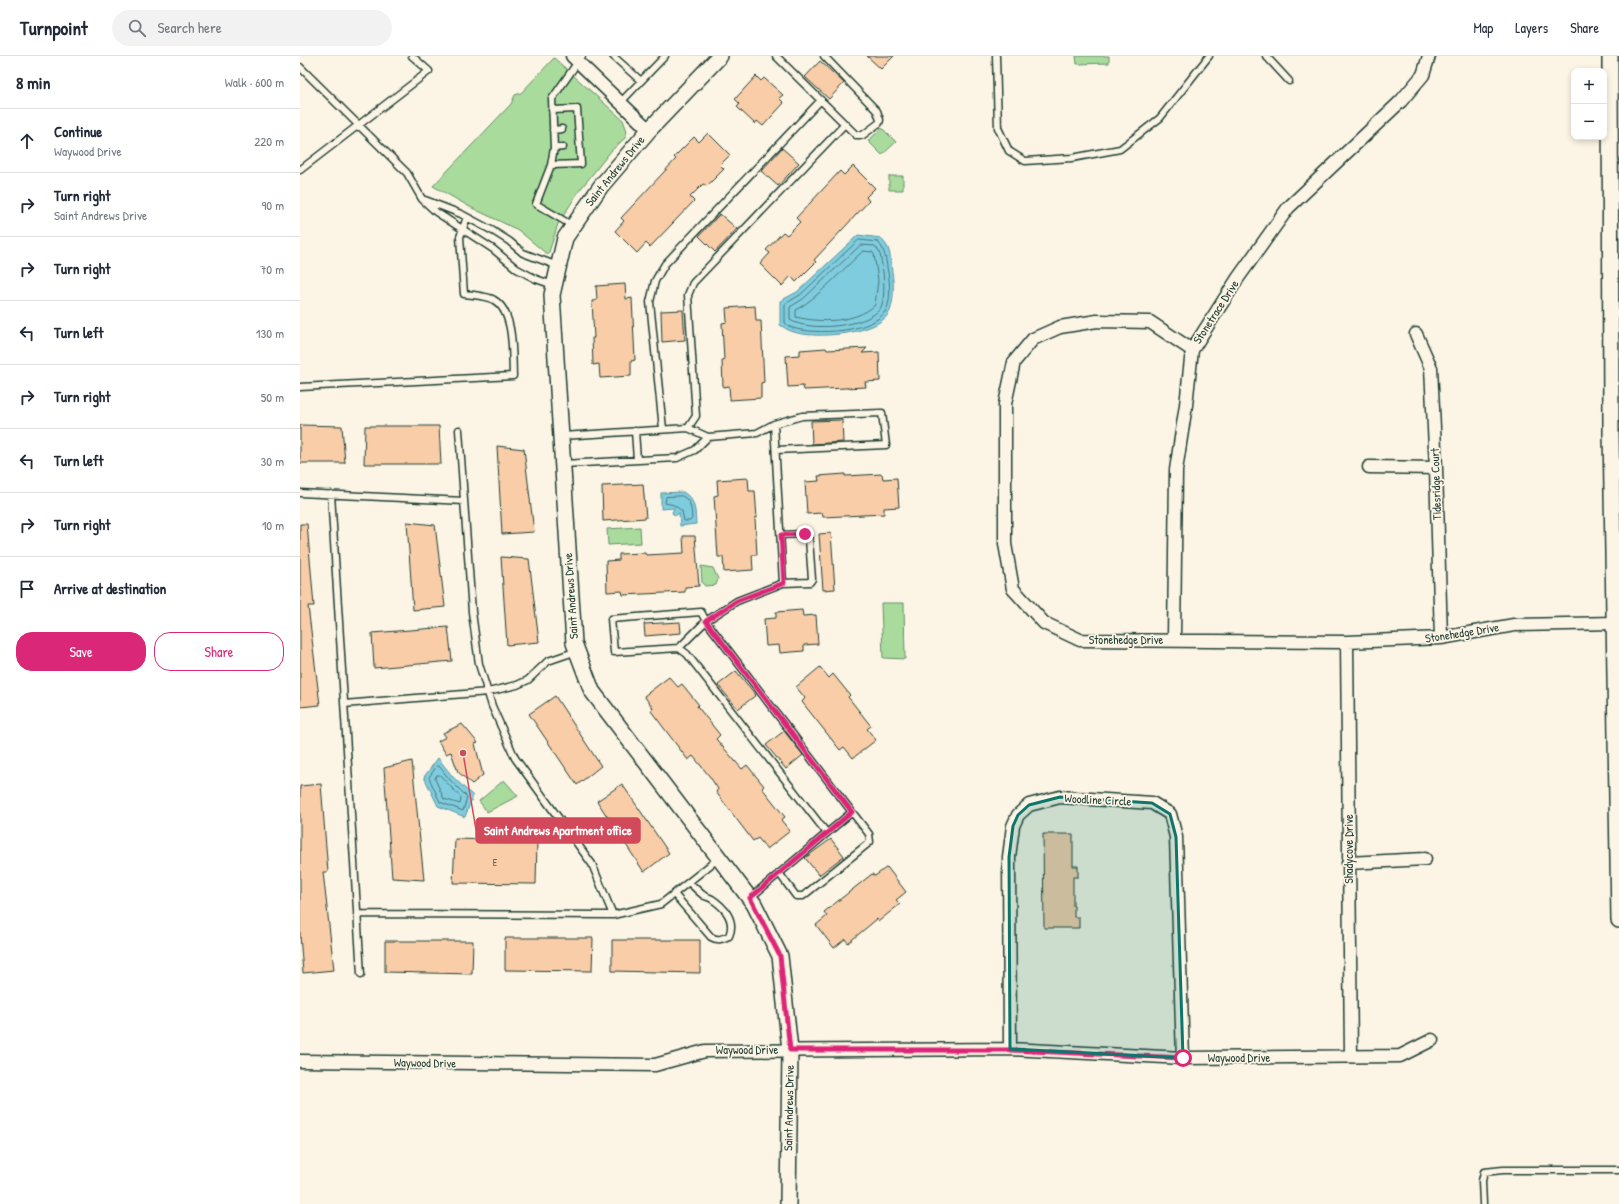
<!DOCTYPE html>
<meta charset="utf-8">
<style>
body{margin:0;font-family:"Patrick Hand",sans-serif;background:#f2f2f3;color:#1f2937}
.controls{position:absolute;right:12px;top:12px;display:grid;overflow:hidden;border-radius:8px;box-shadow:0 2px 6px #0003}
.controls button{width:36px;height:36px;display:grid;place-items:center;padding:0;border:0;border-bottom:1px solid #e0e1e3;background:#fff;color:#1f2937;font:20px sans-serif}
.stop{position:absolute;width:12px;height:12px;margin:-9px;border:3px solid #db2777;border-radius:50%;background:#fff}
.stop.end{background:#db2777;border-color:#fff;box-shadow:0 1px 4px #0008}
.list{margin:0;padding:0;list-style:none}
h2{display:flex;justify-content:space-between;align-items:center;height:52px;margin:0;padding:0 16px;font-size:17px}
h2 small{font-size:13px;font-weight:400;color:#747a83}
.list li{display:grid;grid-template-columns:26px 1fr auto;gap:12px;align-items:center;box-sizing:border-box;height:64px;padding:0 16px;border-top:1px solid #e0e1e3}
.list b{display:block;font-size:15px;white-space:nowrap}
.list p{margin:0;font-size:13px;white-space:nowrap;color:#747a83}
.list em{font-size:13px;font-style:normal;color:#747a83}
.actions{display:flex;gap:8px;padding:12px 16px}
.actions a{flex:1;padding:9px 0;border:1px solid #db2777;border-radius:16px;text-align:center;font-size:14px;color:#db2777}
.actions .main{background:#db2777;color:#fff}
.icon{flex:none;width:22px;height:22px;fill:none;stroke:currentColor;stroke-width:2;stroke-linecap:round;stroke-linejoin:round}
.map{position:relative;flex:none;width:1319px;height:1148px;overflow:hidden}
header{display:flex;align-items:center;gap:24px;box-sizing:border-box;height:56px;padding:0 20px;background:#fff;border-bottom:1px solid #e0e1e3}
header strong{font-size:19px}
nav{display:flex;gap:22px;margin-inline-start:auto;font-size:14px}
.search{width:280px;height:36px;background:#f2f2f3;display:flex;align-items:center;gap:10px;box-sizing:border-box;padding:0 14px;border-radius:22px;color:#747a83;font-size:15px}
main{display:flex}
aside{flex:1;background:#fff}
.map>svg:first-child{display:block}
.green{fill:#a9db9d;stroke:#648c68}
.water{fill:#80ccdf;stroke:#59939b}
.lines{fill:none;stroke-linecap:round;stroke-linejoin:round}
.shore{stroke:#467678;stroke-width:1}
.building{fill:#f9cda8;stroke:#1f3d34}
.service-casing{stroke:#1f3d34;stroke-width:9}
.minor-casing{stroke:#1f3d34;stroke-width:15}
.tertiary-casing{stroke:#1f3d34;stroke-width:18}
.service{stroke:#fcf5e5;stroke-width:6}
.minor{stroke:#fcf5e5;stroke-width:12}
.tertiary{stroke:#fcf5e5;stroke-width:15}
.route{stroke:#db2777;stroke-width:5}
.marked{fill:#0f766e;fill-opacity:0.2;stroke:#0f766e;stroke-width:3;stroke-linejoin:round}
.labels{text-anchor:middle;stroke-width:3.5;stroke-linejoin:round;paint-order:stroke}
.number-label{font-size:10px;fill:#566151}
.street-label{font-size:12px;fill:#1f3d34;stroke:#fcf5e5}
.leader{fill:none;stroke:#d1495b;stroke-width:1.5}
.callout-dot{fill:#d1495b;stroke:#fcf5e5;stroke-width:1.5}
.callout{fill:#d1495b;stroke:#d1495b;stroke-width:1.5}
.callout-label{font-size:13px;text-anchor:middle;font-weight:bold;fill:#fff}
</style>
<header>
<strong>Turnpoint</strong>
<div class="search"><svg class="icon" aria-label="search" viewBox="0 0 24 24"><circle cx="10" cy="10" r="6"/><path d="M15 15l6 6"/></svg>Search here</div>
<nav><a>Map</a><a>Layers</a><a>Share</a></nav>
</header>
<main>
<aside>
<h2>8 min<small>Walk · 600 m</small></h2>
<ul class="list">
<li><svg class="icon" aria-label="ahead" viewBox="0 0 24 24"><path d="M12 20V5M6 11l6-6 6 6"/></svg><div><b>Continue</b><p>Waywood Drive</p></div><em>220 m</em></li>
<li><svg class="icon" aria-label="right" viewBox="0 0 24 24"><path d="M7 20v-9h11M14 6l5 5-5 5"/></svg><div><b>Turn right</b><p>Saint Andrews Drive</p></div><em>90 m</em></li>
<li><svg class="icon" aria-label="right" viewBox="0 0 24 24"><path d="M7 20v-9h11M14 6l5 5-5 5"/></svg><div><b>Turn right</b></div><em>70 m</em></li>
<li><svg class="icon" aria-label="left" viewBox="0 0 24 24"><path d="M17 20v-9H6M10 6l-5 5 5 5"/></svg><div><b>Turn left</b></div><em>130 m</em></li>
<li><svg class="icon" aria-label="right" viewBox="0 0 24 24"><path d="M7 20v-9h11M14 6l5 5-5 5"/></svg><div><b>Turn right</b></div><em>50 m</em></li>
<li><svg class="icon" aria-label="left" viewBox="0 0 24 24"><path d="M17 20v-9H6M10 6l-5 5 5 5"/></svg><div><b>Turn left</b></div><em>30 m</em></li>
<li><svg class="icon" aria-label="right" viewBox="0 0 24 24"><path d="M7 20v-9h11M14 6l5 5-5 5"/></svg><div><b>Turn right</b></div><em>10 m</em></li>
<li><svg class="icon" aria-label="arrive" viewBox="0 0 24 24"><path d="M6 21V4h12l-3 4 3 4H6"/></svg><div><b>Arrive at destination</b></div></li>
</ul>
<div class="actions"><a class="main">Save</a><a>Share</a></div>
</aside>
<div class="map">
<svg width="1319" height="1148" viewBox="0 0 1319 1148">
<rect width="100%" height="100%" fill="#fcf5e5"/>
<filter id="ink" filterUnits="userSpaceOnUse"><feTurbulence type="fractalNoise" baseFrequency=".025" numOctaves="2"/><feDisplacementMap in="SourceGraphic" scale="8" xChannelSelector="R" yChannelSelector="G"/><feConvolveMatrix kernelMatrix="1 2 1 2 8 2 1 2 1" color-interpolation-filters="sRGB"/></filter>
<g filter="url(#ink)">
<!-- green -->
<path class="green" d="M776,0H809V7L777,8Z
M254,2L323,64L327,75L325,82L311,95L279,135L258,168L248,199L218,174L170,151L133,130L211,48L215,39L221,37Z
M582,72L596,86L582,99L568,85Z
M589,120H603V134H589Z
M340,471L341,487L308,489L307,473Z
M401,510L413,512L418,523L416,529L405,530L402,527Z
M581,547H604L605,603L583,602Z
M204,724L218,740L187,756L179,745Z"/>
<!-- water -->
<path class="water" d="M558,179L581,182C583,185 586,188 588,192C591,199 591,209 592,216C594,227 594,244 590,255C580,279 512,284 491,275C487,274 484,271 480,269V245L497,236Z
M383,436C396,444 395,454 396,468L380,470L379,457L375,460L372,457L374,452L361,453V437Z
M138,702L153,721L173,740L165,761L138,750L124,721Z"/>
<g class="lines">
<!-- shore -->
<path class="shore" d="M559,184L578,186C586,195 586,206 588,217C590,227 591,245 586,254C574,277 514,279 493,272C490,271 487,269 485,267V248L500,239Z
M561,189L575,190C582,197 581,207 583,216C584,225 585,246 580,253C566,271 509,276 490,264V251L503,243Z
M563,195L572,196L574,198L578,224L575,249C556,267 520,267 496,261V254C521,239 541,215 563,195Z
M382,440C392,445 391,453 392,463L390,465H384L382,455L374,449L365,447L366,441Z
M137,710H139L150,724L167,741L163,755L140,746L129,722Z
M137,719H140L161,742L160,748L144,743L135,723Z"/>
</g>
<!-- building -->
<path class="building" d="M567,0H594L581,13Z
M520,5L544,27L529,43L505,21Z
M456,20L461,25L464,22L483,39L479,42L484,47L463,70L457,65L455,68L437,51L440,48L435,43Z
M408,77L430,99L420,109L424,113L407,130L403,128L390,141L394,145L350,191L346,187L337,197L315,175L324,165L321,162L376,103L374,101L394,81L399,86Z
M482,92L499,107L478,130L461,115Z
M553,110L575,132L566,141L569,145L514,204L516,206L496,226L491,220L482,230L460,208L470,197L466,194L483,176L487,179L500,166L496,162L540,115L544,119Z
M420,158L437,173L415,196L399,180Z
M325,228L326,243L332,242L335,304L331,305V320L300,322L299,308L293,309L292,282H294L292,245L297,244L296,230Z
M455,250L456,265H461L464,326L461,327V342L430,344L429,330L423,331L422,304H424L422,267L427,266L426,252Z
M383,254L385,284L362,286L361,255Z
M526,292L527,294L567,292L562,297L579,296L580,325L565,326L566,331L504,334L503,330L488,331L486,300L500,299V294Z
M542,364L543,386L512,388L511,365Z
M0,369L42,370L45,407H0Z
M65,370H139L141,408H64Z
M197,390L224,393L234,476L202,478Z
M545,418V420L582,418L583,423L597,422L599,451L584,452V458L523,461L522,457L507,458L505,426L519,425L518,420Z
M448,422L449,435H455L457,462H455L457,499H452L453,514L424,516L423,501H418L414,440L418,439L417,424Z
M343,428L346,462L303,465L302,430Z
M107,466L135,469L145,551L113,554Z
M0,468H7L14,550H8L20,649L0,651Z
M531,477L535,533L523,534L519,478Z
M383,480H395L399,530L385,531V536L323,539L322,535L307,536L306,505L319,504V498L345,497L346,499L384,497Z
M201,501L229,503L239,586L207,589Z
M502,554L503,560L516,559L518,588L504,589V595L480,597L479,589L466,590L464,563L476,562V556Z
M380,566L381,577L345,580L344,568Z
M148,571L152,605L74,612L72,577Z
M520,611L529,622L533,618L550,639L548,641L571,670L567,673L576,684L553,702L544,691L540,694L502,646L505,642L496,631Z
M436,615L456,639L438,653L418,629Z
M369,621L378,631L382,628L399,649L397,650L420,679L416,683L442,713L447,709L464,730L462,732L485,761L481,764L490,775L467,793L458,782L453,785L416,736L418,733L410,721L393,700L388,704L351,655L353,652L344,640Z
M255,640L301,710L277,729L229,658Z
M162,668L178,687L175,688L183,719L172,728L158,716L151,696L146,698L138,685L146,681L143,677Z
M484,675L503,699L486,713L466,689Z
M112,705L124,824L92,822L84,712Z
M21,728L28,816H23L34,914L3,917L0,879V730Z
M322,728L369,797L344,816L297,745Z
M743,778H773V810H778V821H773V850H774V861H779V872H744Z
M155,783L237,785L236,828L153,827Z
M531,783L544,800L519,819L505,802Z
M587,811L606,836L596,844L600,848L579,865L577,863L548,887L545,883L534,892L516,869L527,860L524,856L572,818L575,820Z
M205,882H293L292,915L205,914Z
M312,884H400V917L312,915Z
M85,885H173L172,918L85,916Z"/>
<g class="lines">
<!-- service casing -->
<g class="service-casing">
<path id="service" d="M313,0L341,25
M476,0L556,79H563L579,67L580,64L577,55L524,0
M696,0L698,72L709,95L725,105L772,102L820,93L860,62L909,0
M966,0L989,25
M0,11L107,117L122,143L136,156L193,193L217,213L236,223L253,229
M320,47L365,0
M253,74L262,73
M254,92L263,91
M251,109L281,108L277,53L252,54
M0,114L129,15L112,0
M125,144L161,158L193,175L209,185L223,197L258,210
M273,170L236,148L251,109L254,92L252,43L282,0
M0,331L213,320C212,299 215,256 194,244C188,240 172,239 164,238L160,181L167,161
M388,372L396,360L388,239L393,227L545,68
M363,373L350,246L355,225L365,208L521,44
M159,374L172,556L179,608L192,650L215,702L292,808L313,859
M335,375L337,404
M262,380L388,372L408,381L395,394L377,402L263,408
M408,381L457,377L474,368L502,360L582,357L586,389L476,394
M0,437L164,445
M31,438L61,918
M481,479L505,478L509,483L512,523L510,526L483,527
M379,592L387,598L526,776
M44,648L188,636L217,629L228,624L248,605L277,595
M479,817L496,840H503L570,786L569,778L552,756
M374,838L411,881C418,885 422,883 429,880C436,864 424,851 412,843C409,841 406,841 403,839C398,835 393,830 389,826
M450,842L552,756L406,565L401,556L311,563L314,596L379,592L406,565L437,545L483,527L474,368
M57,858L313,859L361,848L419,802
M1183,1148L1182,1125L1184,1116L1203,1114H1319"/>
</g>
<!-- minor casing -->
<g class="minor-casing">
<path id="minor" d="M272,0L349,74
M1116,278L1131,312L1136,412L1141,582
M892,294L850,266L797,265L760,271L733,283L714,306L705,348V488L713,533L744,567L780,584L1047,586L1141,582L1214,569L1314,567
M1069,411L1136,412
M874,584L876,414L886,349L892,294L938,222L988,152L1101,45L1123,19L1129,0
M1047,586L1051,1000
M1048,807L1125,803
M710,993L709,801L713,770L718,759L729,749L760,741L852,747L870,758L876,781L883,1002
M0,1005L355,1009L405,995L710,993L883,1002L1100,1000L1132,984"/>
</g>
<!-- tertiary casing -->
<g class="tertiary-casing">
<path id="tertiary" d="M420,0L349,74L301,130L265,182L252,239L274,587L292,635L454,848L480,900L490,994L488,1148
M1310,0L1311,374L1319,864"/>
</g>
<!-- service -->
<use href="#service" class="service"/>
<!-- minor -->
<use href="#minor" class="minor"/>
<!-- tertiary -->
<use href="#tertiary" class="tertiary"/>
</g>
</g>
<g class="lines" filter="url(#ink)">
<!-- route -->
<path class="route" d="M505,478L481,479L484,527L437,545L406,565L552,756L450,842L480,900L490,994H710L883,1002"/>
</g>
<!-- marked area -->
<path class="marked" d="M760,741L852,747L870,758L876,781L883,1002L710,993L709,801L713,770L718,759L729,749Z"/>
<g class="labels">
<!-- number labels -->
<g class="number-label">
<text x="195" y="810">E</text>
</g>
<!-- street labels -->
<g class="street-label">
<text transform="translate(315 115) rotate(-51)" y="4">Saint Andrews Drive</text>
<text transform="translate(916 256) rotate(-57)" y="4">Stonetrace Drive</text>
<text transform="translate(1136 428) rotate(-92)" y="4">Tidesridge Court</text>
<text transform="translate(271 540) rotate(-94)" y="4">Saint Andrews Drive</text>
<text transform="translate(1162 577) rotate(-9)" y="4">Stonehedge Drive</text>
<text x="826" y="588">Stonehedge Drive</text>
<text transform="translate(798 744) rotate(3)" y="4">Woodline Circle</text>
<text transform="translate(1049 793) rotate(-90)" y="4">Shadycove Drive</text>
<text x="447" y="998">Waywood Drive</text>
<text x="939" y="1006">Waywood Drive</text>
<text transform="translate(125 1007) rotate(1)" y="4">Waywood Drive</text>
<text transform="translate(489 1052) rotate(-89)" y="4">Saint Andrews Drive</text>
</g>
</g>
<!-- callouts -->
<path class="leader" d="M163 697L176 774"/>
<circle class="callout-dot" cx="163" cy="697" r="4"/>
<rect class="callout" x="176" y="762" width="164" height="25" rx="4"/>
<g class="callout-label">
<text x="258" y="779">Saint Andrews Apartment office</text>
</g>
</svg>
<div class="controls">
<button>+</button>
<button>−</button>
</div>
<div class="stop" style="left:883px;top:1002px"></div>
<div class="stop end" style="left:505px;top:478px"></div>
</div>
</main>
